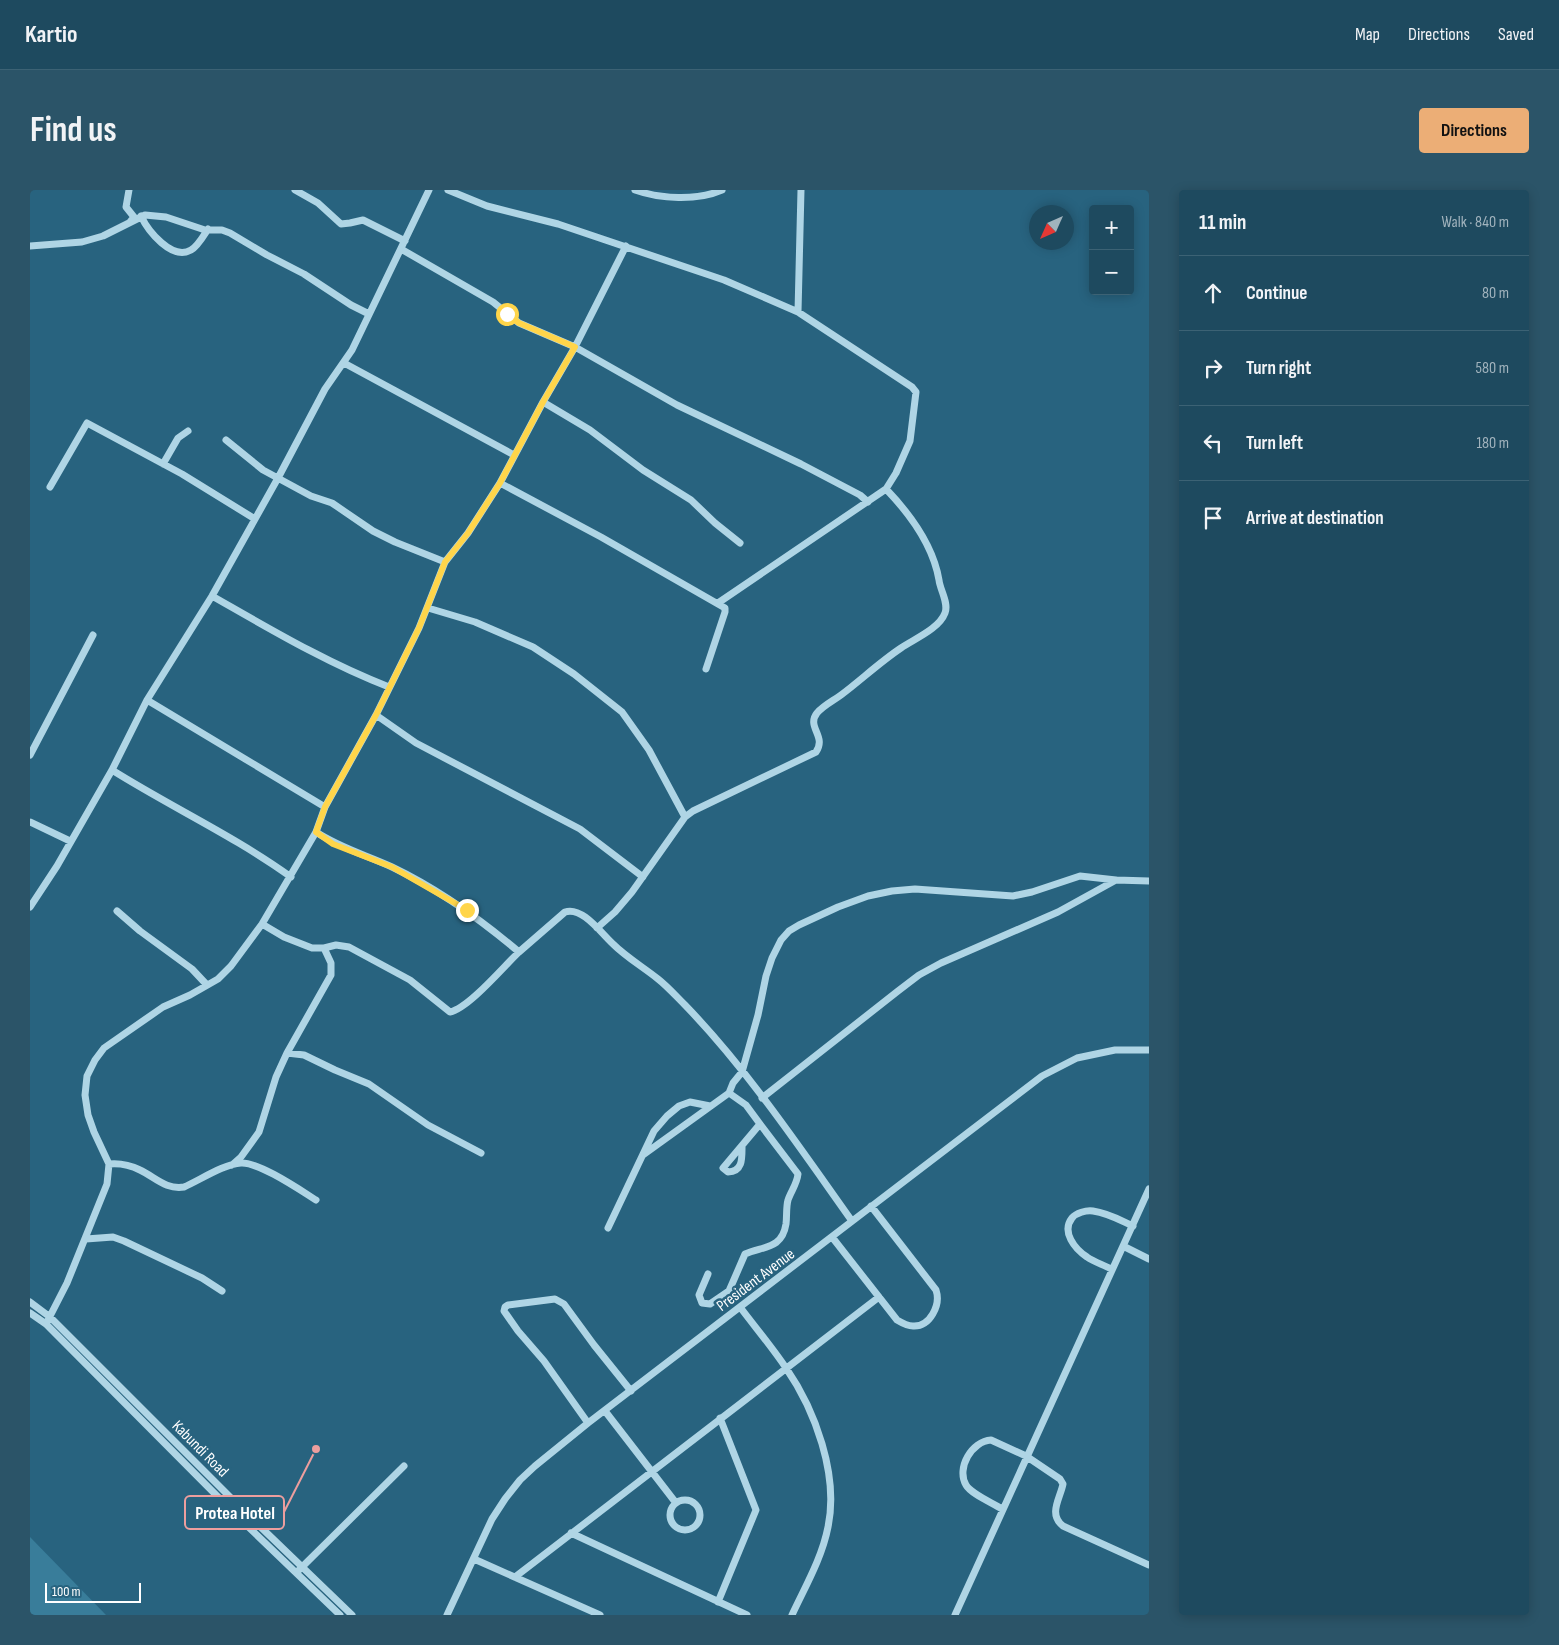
<!DOCTYPE html>
<meta charset="utf-8">
<style>
body{margin:0;font-family:"Sofia Sans Condensed",sans-serif;background:#2b5468;color:#f1f3f6}
.controls{position:absolute;right:15px;top:15px;display:grid;overflow:hidden;border-radius:5px;box-shadow:0 2px 12px #0003}
.controls button{width:45px;height:45px;display:grid;place-items:center;padding:0;border:0;border-bottom:1px solid #3c6274;background:#1e4a5f;color:#f1f3f6;font:25px sans-serif}
.compass{position:absolute;left:999px;top:15px;width:45px;height:45px;border-radius:50%;background:#1e4a5f;box-shadow:0 2px 12px #0003;rotate:225deg}
.scale{position:absolute;left:15px;bottom:12px;width:96px;box-sizing:border-box;padding-left:5px;border:2px solid #fff;border-top:0;font-size:14px;line-height:18px;white-space:nowrap;color:#fff;-webkit-text-stroke:4px #28637f;paint-order:stroke}
.stop{position:absolute;width:15px;height:15px;margin:-11px;border:4px solid #ffd54a;border-radius:50%;background:#fff}
.stop.end{background:#ffd54a;border-color:#fff;box-shadow:0 1px 5px #0008}
.list{margin:0;padding:0;list-style:none}
h2{display:flex;justify-content:space-between;align-items:center;height:65px;margin:0;padding:0 20px;font-size:21px}
h2 small{font-size:16px;font-weight:400;color:#a1b3bd}
.list li{display:grid;grid-template-columns:32px 1fr auto;gap:15px;align-items:center;box-sizing:border-box;height:75px;padding:0 20px;border-top:1px solid #3c6274}
.list b{display:block;font-size:19px;white-space:nowrap}
.list em{font-size:16px;font-style:normal;color:#a1b3bd}
.icon{flex:none;width:28px;height:28px;fill:none;stroke:currentColor;stroke-width:2;stroke-linecap:round;stroke-linejoin:round}
.map{position:relative;flex:none;width:1119px;height:1425px;overflow:hidden;border-radius:5px}
header{display:flex;align-items:center;gap:30px;box-sizing:border-box;height:70px;padding:0 25px;background:#1e4a5f;border-bottom:1px solid #3c6274}
header strong{font-size:24px}
nav{display:flex;gap:28px;margin-inline-start:auto;font-size:18px}
.intro{display:flex;align-items:center;justify-content:space-between;box-sizing:border-box;height:120px;padding:0 30px}
h1{margin:0;font-size:35px}
.button{padding:12px 22px;border-radius:5px;background:#ecae76;color:#111;font-size:18px;font-weight:700}
main{display:flex;gap:30px;padding:0 30px}
aside{flex:1;background:#1e4a5f;border-radius:5px;box-shadow:0 2px 12px #0003}
.map>svg:first-child{display:block}
.green{fill:#397d9a}
.lines{fill:none;stroke-linecap:round;stroke-linejoin:round}
.minor{stroke:#afd5e5;stroke-width:7}
.route{stroke:#ffd54a;stroke-width:6}
.labels{text-anchor:middle;stroke-width:5;stroke-linejoin:round;paint-order:stroke}
.street-label{font-size:16px;fill:#fff;stroke:#28637f}
.leader{fill:none;stroke:#ed9e9e;stroke-width:2}
.callout-dot{fill:#ed9e9e;stroke:#28637f;stroke-width:2}
.callout{fill:#28637f;stroke:#ed9e9e;stroke-width:2}
.callout-label{font-size:18px;text-anchor:middle;font-weight:bold;fill:#fff}
</style>
<header>
<strong>Kartio</strong>
<nav><a>Map</a><a>Directions</a><a>Saved</a></nav>
</header>
<div class="intro"><h1>Find us</h1><a class="button">Directions</a></div>
<main>
<div class="map">
<svg width="1119" height="1425" viewBox="0 0 1119 1425">
<rect width="100%" height="100%" fill="#28637f"/>
<!-- green -->
<path class="green" d="M0,1347L76,1425H0Z"/>
<g class="lines">
<!-- minor -->
<path class="minor" d="M99,0L96,17L104,27L100,32
M265,0L288,13L311,34L320,33L333,30L375,51
M418,0L457,16L528,34L694,90L768,122L882,197L886,202L880,251L866,283L856,299L688,413
M605,0C630,9 667,11 692,0
M111,26C118,41 142,71 161,60C168,56 174,45 178,39
M0,56L52,52L73,46L115,25L136,27L175,40H192L200,43L237,65L274,84L321,115L339,124
M371,59L463,112L489,133L545,157L647,215L771,274L830,305L838,312
M768,122L771,0
M314,173L484,265
M513,212L560,240L613,280L661,310L685,333L710,353
M196,250L233,280L281,306L302,313L343,341L365,352L415,372
M133,274L148,248L158,241
M470,293L571,347L695,418V422L676,479
M20,297L57,233L152,284L225,329
M182,406C240,439 297,473 359,497
M398,418L445,432L503,457L544,484L592,522L619,560L655,627
M117,510L295,617
M346,525L386,553L550,639L613,687
M0,565L63,445
M82,580C141,617 204,646 261,687
M0,632L40,651
M286,642C310,658 336,665 362,677C408,699 450,729 489,762L535,722C552,716 571,743 583,754C596,767 613,777 628,789C637,796 646,806 655,815C717,879 770,958 822,1031
M0,717L27,676L82,580L117,510L182,406L248,288L295,199L322,160L399,0
M87,721L110,741L162,779L177,795
M232,734L254,747L282,758H294L306,755L319,757L380,790L420,822C439,818 474,776 489,762
M567,738L585,722L602,702L655,627L663,621L786,562C797,546 776,537 787,523C794,515 803,511 811,505C831,490 850,472 871,458C884,449 909,439 915,423C919,413 910,400 909,390C903,355 880,324 856,299
M257,863L301,785V773L294,758
M699,903L716,915L730,934L693,978L698,982C713,982 712,968 712,956
M732,908L868,801L889,785L911,773L1028,722L1086,690L1119,691
M613,965L699,903L703,893L712,882L728,825L736,786L742,768L751,750L759,741L769,735L808,717L838,706L862,701L885,699L983,706L1002,702L1050,686L1086,690
M79,974C90,973 100,975 110,980C125,987 136,1000 154,997C170,990 194,974 211,973C229,972 270,1000 286,1010
M202,975L211,967L229,942L246,887L257,863L274,865L305,880L339,894L398,935L451,963
M578,1038L624,941L637,926L649,916L660,912L680,916
M802,1047L867,1130C872,1133 877,1136 883,1136C900,1137 911,1115 906,1100L841,1016
M56,1049L83,1047L94,1051L172,1088L192,1101
M1093,1056L1119,1069
M1081,1079C1074,1075 1064,1072 1057,1067C1045,1059 1031,1042 1042,1028C1046,1023 1056,1020 1063,1021C1078,1023 1090,1030 1103,1036
M678,1084L669,1105L672,1113L680,1114L699,1101L715,1064C734,1056 752,1059 756,1034C757,1026 756,1017 758,1010C761,1001 767,994 768,984L730,934
M0,1112L20,1127L213,1320L322,1425
M710,1117C725,1137 742,1157 756,1178C785,1220 809,1285 798,1337C792,1368 775,1397 762,1425
M0,1123L16,1134L207,1326L310,1425
M16,1134L37,1093L77,994L79,974L64,942L58,925L55,905L57,886L65,870L74,858L133,817L160,805L188,789L201,776L232,734L286,642L295,617L346,525L389,438L415,372L438,343L470,293L513,212L545,157L596,56
M575,1221L646,1313
M558,1233L514,1171L488,1141L474,1121L475,1117L478,1115L525,1109L534,1114L564,1155L601,1201
M640 1325a15 15 0 1 1 30 0a15 15 0 1 1-30 0Z
M972,1319C963,1313 941,1304 936,1295C926,1278 942,1251 961,1250L996,1266L1030,1289L1033,1294C1030,1309 1018,1324 1033,1336L1119,1375
M541,1343L717,1425
M444,1369L570,1425
M269,1380L374,1276
M485,1387L849,1107
M688,1412L726,1320L690,1228
M417,1425L462,1329L475,1309L490,1290L505,1276L558,1233L1012,886L1047,868L1085,860H1119
M925,1425L1119,999"/>
</g>
<g class="lines">
<!-- route -->
<path class="route" d="M437,720L362,677L303,654L286,642L295,617L346,525L389,438L415,372L438,343L470,293L513,212L545,157L489,133L477,124"/>
</g>
<g class="labels">
<!-- street labels -->
<g class="street-label">
<text transform="translate(725 1089) rotate(-37)" y="6">President Avenue</text>
<text transform="translate(171 1258) rotate(45)" y="6">Kabundi Road</text>
</g>
</g>
<!-- callouts -->
<path class="leader" d="M286 1259L254 1322"/>
<circle class="callout-dot" cx="286" cy="1259" r="5"/>
<rect class="callout" x="155" y="1306" width="99" height="33" rx="5"/>
<g class="callout-label">
<text x="205" y="1329">Protea Hotel</text>
</g>
</svg>
<div class="controls">
<button>+</button>
<button>−</button>
</div>
<svg class="compass" viewBox="-18 -18 36 36"><path d="M0-13l5 13h-10z" fill="#e53935"/><path d="M0 13l5-13h-10z" fill="#a1b3bd"/></svg>
<div class="scale">100 m</div>
<div class="stop" style="left:477px;top:124px"></div>
<div class="stop end" style="left:437px;top:720px"></div>
</div>
<aside>
<h2>11 min<small>Walk · 840 m</small></h2>
<ul class="list">
<li><svg class="icon" aria-label="ahead" viewBox="0 0 24 24"><path d="M12 20V5M6 11l6-6 6 6"/></svg><div><b>Continue</b></div><em>80 m</em></li>
<li><svg class="icon" aria-label="right" viewBox="0 0 24 24"><path d="M7 20v-9h11M14 6l5 5-5 5"/></svg><div><b>Turn right</b></div><em>580 m</em></li>
<li><svg class="icon" aria-label="left" viewBox="0 0 24 24"><path d="M17 20v-9H6M10 6l-5 5 5 5"/></svg><div><b>Turn left</b></div><em>180 m</em></li>
<li><svg class="icon" aria-label="arrive" viewBox="0 0 24 24"><path d="M6 21V4h12l-3 4 3 4H6"/></svg><div><b>Arrive at destination</b></div></li>
</ul>
</aside>
</main>
